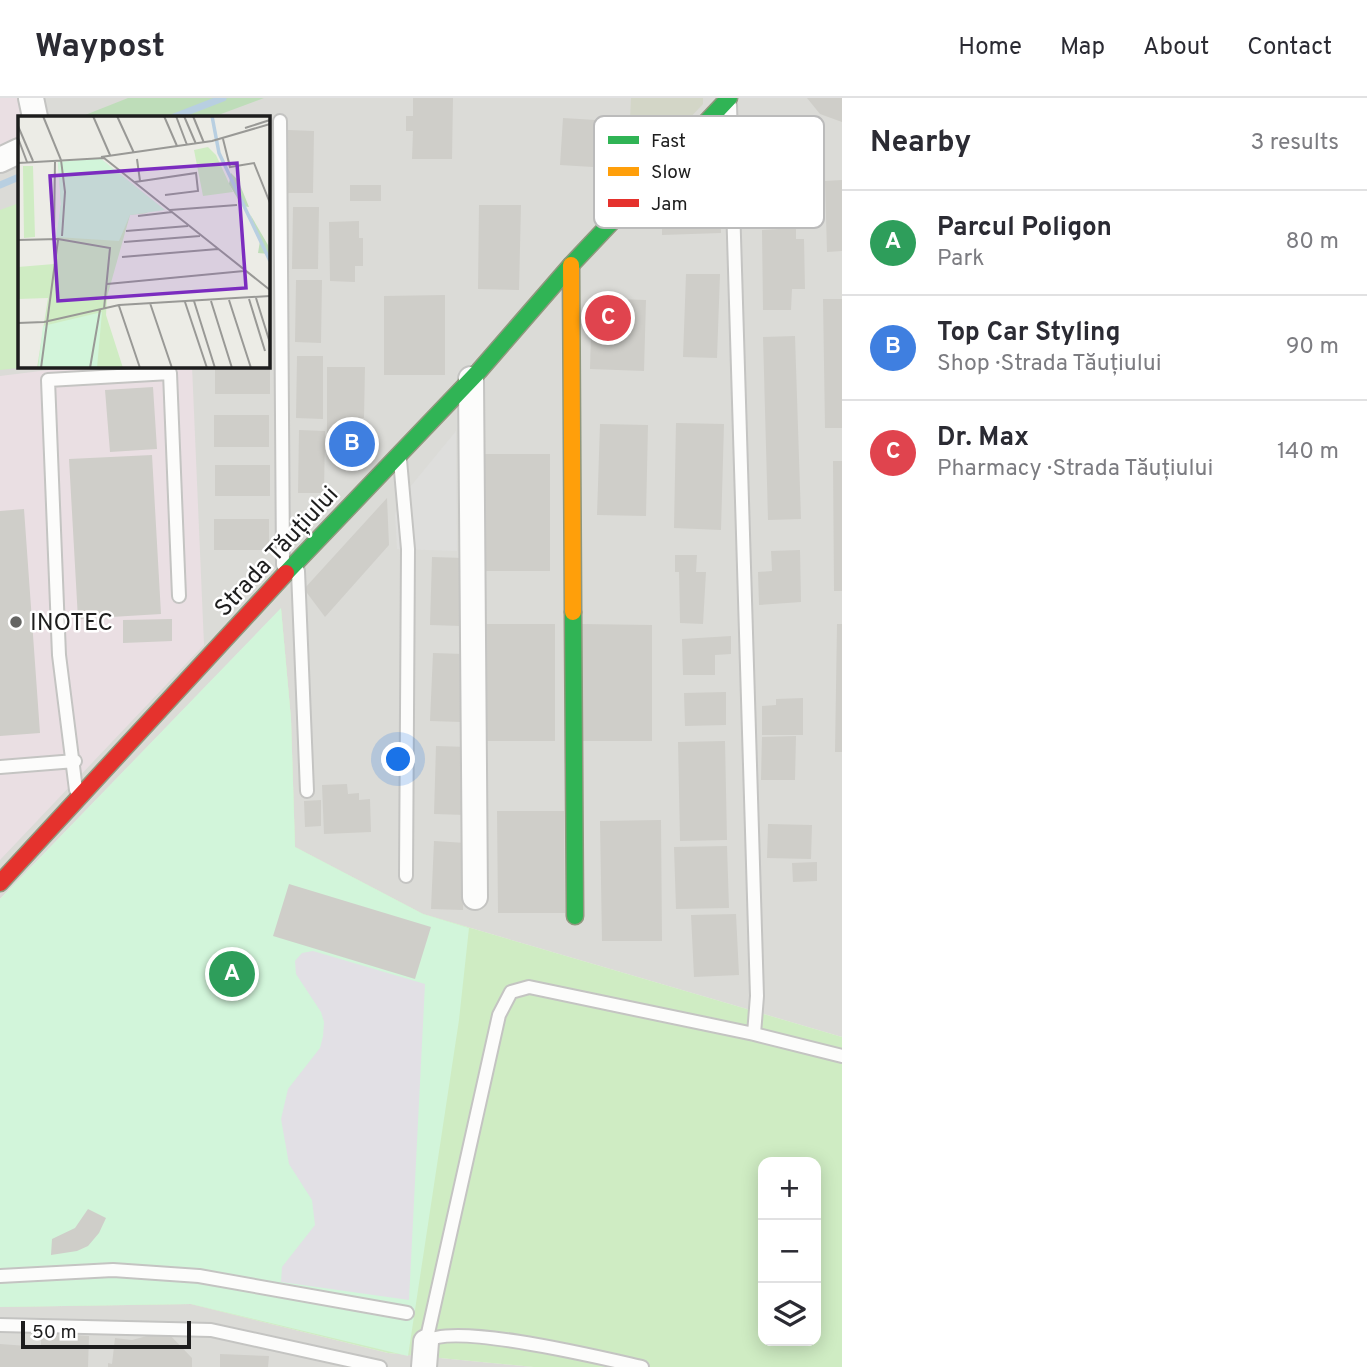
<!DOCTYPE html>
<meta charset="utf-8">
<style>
body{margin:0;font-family:Overpass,sans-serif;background:#f7f7f7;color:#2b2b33}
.controls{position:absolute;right:21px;bottom:21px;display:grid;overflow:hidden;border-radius:14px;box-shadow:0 4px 18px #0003}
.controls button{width:63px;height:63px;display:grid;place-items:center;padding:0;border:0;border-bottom:2px solid #e1e1e2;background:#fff;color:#2b2b33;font:35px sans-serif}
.scale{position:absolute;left:21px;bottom:18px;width:170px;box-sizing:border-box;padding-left:7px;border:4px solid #1d1d1d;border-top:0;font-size:19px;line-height:24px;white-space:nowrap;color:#1d1d1d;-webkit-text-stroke:5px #fff;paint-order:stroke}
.you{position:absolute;left:399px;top:662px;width:24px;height:24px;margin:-18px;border:5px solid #fff;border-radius:50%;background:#1a73e8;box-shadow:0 0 0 10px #1a73e833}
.badge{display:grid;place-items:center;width:46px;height:46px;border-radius:50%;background:#2563eb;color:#fff;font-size:23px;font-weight:700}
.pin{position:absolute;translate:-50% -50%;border:4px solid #fff;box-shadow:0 2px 7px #0006}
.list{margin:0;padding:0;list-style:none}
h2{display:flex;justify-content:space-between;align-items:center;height:91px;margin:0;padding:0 28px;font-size:30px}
h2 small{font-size:23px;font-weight:400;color:#7c7c81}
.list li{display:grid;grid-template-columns:46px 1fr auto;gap:21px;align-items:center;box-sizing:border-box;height:105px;padding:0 28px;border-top:2px solid #e1e1e2}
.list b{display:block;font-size:26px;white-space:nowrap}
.list p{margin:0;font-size:23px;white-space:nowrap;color:#7c7c81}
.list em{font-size:23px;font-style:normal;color:#7c7c81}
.icon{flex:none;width:38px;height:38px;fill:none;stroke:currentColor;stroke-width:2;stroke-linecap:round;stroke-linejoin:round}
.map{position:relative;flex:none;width:842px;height:1269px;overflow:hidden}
header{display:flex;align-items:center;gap:42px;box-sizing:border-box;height:98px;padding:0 35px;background:#fff;border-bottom:2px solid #e1e1e2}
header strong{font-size:33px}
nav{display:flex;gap:38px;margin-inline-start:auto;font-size:24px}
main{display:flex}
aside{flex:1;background:#fff}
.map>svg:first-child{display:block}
.residential{fill:#dbdbd7;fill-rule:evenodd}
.industrial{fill:#eadfe3}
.construction{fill:#d3d6c7}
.grass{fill:#cfecc3;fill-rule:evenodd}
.forest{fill:#beddb9}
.park{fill:#d2f5da}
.parking{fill:#dededc}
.plaza{fill:#e2e0e5}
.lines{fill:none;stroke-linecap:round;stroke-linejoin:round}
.stream{stroke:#b8cfe1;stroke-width:7}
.building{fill:#cfcec9}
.lane-casing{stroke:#c4c4c2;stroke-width:16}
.street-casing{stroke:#c4c4c2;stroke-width:28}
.fast-casing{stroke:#8f977d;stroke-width:19}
.slow-casing{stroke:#8f977d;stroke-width:19}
.jam-casing{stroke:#8f977d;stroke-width:19}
.lane{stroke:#fcfcfb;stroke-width:12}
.street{stroke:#fcfcfb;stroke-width:24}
.fast{stroke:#30b455;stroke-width:16}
.slow{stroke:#ff9f0a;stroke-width:16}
.jam{stroke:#e5322d;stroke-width:16}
.poi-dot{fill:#656563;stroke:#fff;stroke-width:2.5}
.labels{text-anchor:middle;stroke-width:5;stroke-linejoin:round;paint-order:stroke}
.street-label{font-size:24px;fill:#1d1d1d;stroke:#fff}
.poi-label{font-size:24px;fill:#1d1d1d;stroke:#fff;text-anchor:start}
.inset-river{fill:none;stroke:#b8cfe1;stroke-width:3.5}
.inset-road{fill:none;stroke:#999996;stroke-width:2}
.view{fill:#7b2cbf;fill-opacity:0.15;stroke:#7b2cbf;stroke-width:3.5}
.inset-edge{fill:none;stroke:#1d1d1d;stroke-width:3.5}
.key{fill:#fff;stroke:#bbb;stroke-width:2}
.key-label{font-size:19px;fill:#1d1d1d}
</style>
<header>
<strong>Waypost</strong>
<nav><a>Home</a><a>Map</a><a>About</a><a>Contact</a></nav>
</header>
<main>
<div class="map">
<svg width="842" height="1269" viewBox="0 0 842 1269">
<rect width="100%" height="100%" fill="#ecece6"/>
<!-- residential -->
<path class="residential" d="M0,0H842V939L423,816L295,749L291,621L281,511L0,801ZM19,19H268V268H19Z
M191,1206L388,1255L534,1269H0V1209Z"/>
<!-- industrial -->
<path class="industrial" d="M0,0H18L22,19H19V43L0,48Z
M81,268H192L204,547L0,762V278Z"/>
<!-- construction -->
<path class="construction" d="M631,0H703V6L627,86Z"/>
<!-- grass -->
<path class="grass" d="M19,105V268H37L0,272V112Z
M281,510L291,621L295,749L423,816L842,939V1269H534L388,1255L191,1206L0,1209ZM763,1064H816V1243H763Z"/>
<!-- forest -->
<path class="forest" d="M128,0H264L213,19H80Z"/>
<!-- park -->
<path class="park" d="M281,510L291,621L295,749L423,816L469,830L459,922L408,1258L191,1206L0,1209V801Z"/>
<!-- parking -->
<path class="parking" d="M456,333L457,453L397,451L395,416L405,395Z"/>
<!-- plaza -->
<path class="plaza" d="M313,853L425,886L409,1202L281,1184L282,1169L315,1127L312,1102L289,1066L281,1021L288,991L320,950L323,938L324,924L321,914L296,876L295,863L302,855Z"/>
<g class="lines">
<!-- stream -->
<path class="stream" d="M174,19L223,0
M0,87L19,79"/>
</g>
<!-- building -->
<path class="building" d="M413,0H453L452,61H412L413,33H406V18H413Z
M807,0H842V24L820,16Z
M563,20L596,22L593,69L560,67Z
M288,32L314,33L313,95H287Z
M706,60L719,77L721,135L662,137V110Z
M842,82V153L827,154L825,83Z
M350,87H381V103H350Z
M479,107H521L519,192L478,191Z
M293,109H319L318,171H292Z
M359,123V140H363V168H355V184L330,183L329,124Z
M796,130V141H804L805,191H792L791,212H763L762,132Z
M686,176H720L717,260L683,259Z
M296,182H322L321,245L295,244Z
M445,197V277H384V198Z
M592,200L646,202L644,273L590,271Z
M823,201H842V330H825Z
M795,238L801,421L768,422L763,239Z
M297,258H323V321L296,320Z
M215,268H270V296H215Z
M327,269H365L364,320H355L354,356H327Z
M153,289L157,351L110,354L105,292Z
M214,317H269V349H214Z
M676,325L724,326L721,432L674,430Z
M600,326L648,327L646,418L597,417Z
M299,332L325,333L324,395H298Z
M481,356H550V473H480Z
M152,357L161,516L78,521L69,361Z
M833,363H842V493H834Z
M215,367H270V398H215Z
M387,400L389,447L325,519L304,491Z
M24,411L40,635L0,638V413Z
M214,421H269V452H214Z
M800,452L801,504L759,507L758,474L772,473L771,453Z
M675,457H697L696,474H706L703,526L680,525L679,474H675Z
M432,459L464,460L461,528L430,527Z
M172,521V543L123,545V522Z
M485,526H555V643H485Z
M582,526L652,527V643H582Z
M837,526H842V654H835Z
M731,538V556L715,557V577H683L682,541Z
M433,555L464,556L462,624L430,623Z
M726,594V627L685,628L684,595Z
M803,600V637H762V608L776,607V601Z
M796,638L795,682H761L762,639Z
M725,643L727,742L680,743L678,644Z
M436,648L468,649L466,717L434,716Z
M347,686L348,696L359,695V702L370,701L371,734L324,736L322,687Z
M321,702V728L305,729L304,703Z
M497,713H564L565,815H498Z
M661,722L662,843H602L600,723Z
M768,726L812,727L811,761L767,760Z
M434,743L466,745L463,812L431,811Z
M727,748L729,810L676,811L674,749Z
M817,764V783L793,784L792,765Z
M289,786L431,829L415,881L273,838Z
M736,816L739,877L694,879L691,817Z
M88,1111L106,1120L99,1135L88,1148L77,1153L51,1157L52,1141L75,1130Z
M166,1233L192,1260V1269H108V1265L112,1266L115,1240L132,1242Z
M41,1235L89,1238L88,1269H0V1246L41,1249Z
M220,1256L269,1258L268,1269H220Z"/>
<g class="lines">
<!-- lane casing -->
<g class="lane-casing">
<path id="lane" d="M730,7L757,898L754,936
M280,23L283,467
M400,362L408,451L406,778
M298,473L307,693
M0,669L75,663
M76,692L59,557L48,282L170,275L179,498
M0,1178L113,1172L199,1178L407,1215
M0,1227L211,1232L380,1269
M426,1244L499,917L511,894L529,889L754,936L842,958
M426,1244C451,1223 606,1261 642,1269"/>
</g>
<!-- street casing -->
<g class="street-casing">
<path id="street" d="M31,0L35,19
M0,62L19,53
M471,281L475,799
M424,1269L426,1244"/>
</g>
<!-- fast casing -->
<g class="fast-casing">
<path id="fast" d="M286,475L479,273L571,167L729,0
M573,514L575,818"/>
</g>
<!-- slow casing -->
<g class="slow-casing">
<path id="slow" d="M571,167L573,514"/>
</g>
<!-- jam casing -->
<g class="jam-casing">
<path id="jam" d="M0,785L286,475"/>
</g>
<!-- lane -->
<use href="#lane" class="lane"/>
<!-- street -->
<use href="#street" class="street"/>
<!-- fast -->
<use href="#fast" class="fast"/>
<!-- slow -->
<use href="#slow" class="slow"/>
<!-- jam -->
<use href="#jam" class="jam"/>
</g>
<!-- markers -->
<circle class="poi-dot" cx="16" cy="524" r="7"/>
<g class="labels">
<!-- street labels -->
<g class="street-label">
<text transform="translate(276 453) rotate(-47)" y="8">Strada Tăuțiului</text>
</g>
<!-- poi labels -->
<g class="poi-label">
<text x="30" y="532">INOTEC</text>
</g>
</g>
<!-- overview -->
<g transform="translate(18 18)">
<rect width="252" height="252" fill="#ecece6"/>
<path d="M190,31L198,39L215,76L185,80L176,34ZM40,46L130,97L112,99L89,181L88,199L105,252H19L30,182L0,183V151L36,148L43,88ZM5,50H15L17,121L6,122Z" fill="#cfecc3"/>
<path d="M213,57L220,64L231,91L224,90L211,68ZM232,98L250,129L251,138L240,137L242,125Z" fill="#beddb9"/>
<path d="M82,42L147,94L112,99L101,125L38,121L43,88L40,46ZM84,196L79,252H20L25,210Z" fill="#d2f5da"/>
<path class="inset-river" d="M194,0L201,37L252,145"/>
<path class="inset-road" d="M25,0L43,44L47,76L44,120M75,0L92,39M99,0L116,37M146,0L159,30M158,0L169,29M166,0L178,28M175,0L186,27M0,10L15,45M227,12L252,4M0,22L9,46M205,23L212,51L236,47L252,87M83,41L194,25L252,8M119,43L122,65M0,47L86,42L252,174M117,66L178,57L180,75L147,79M152,94L219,89M120,100L154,96M108,115L170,110M36,117L37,45M0,124L40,123L92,132L86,193M106,126L182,120M104,141L200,133M89,168L226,155M238,182L252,227M231,183L247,235M211,184L233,252M176,185L197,252M193,185L214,252M167,186L189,252M132,187L154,252M101,190L122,252M0,207L26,206L101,189L252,180M23,252L40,124M72,252L82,194"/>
<path class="view" d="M219,47L228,172L40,185L32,60Z"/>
<rect width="252" height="252" class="inset-edge"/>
</g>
<!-- legend -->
<rect x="594" y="18" width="230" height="112" rx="10" class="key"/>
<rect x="608" y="38" width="31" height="8" fill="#30b455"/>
<rect x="608" y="69" width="31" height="9" fill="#ff9f0a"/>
<rect x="608" y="101" width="31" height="8" fill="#e5322d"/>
<g class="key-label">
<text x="651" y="49">Fast</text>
<text x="651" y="80">Slow</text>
<text x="651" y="112">Jam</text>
</g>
</svg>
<div class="controls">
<button>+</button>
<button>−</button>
<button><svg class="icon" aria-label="layers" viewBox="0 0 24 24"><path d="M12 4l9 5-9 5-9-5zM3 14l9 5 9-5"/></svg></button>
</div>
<div class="scale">50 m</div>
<div class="you"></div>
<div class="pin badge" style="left:232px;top:876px;background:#2e9e5b">A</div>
<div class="pin badge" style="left:352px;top:346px;background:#3f7fe0">B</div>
<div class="pin badge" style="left:608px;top:220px;background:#e0444e">C</div>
</div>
<aside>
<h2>Nearby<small>3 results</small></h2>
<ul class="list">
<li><span class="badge" style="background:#2e9e5b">A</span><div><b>Parcul Poligon</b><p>Park</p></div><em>80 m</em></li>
<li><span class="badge" style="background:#3f7fe0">B</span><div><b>Top Car Styling</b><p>Shop · Strada Tăuțiului</p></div><em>90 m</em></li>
<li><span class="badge" style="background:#e0444e">C</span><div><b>Dr. Max</b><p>Pharmacy · Strada Tăuțiului</p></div><em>140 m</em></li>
</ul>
</aside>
</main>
